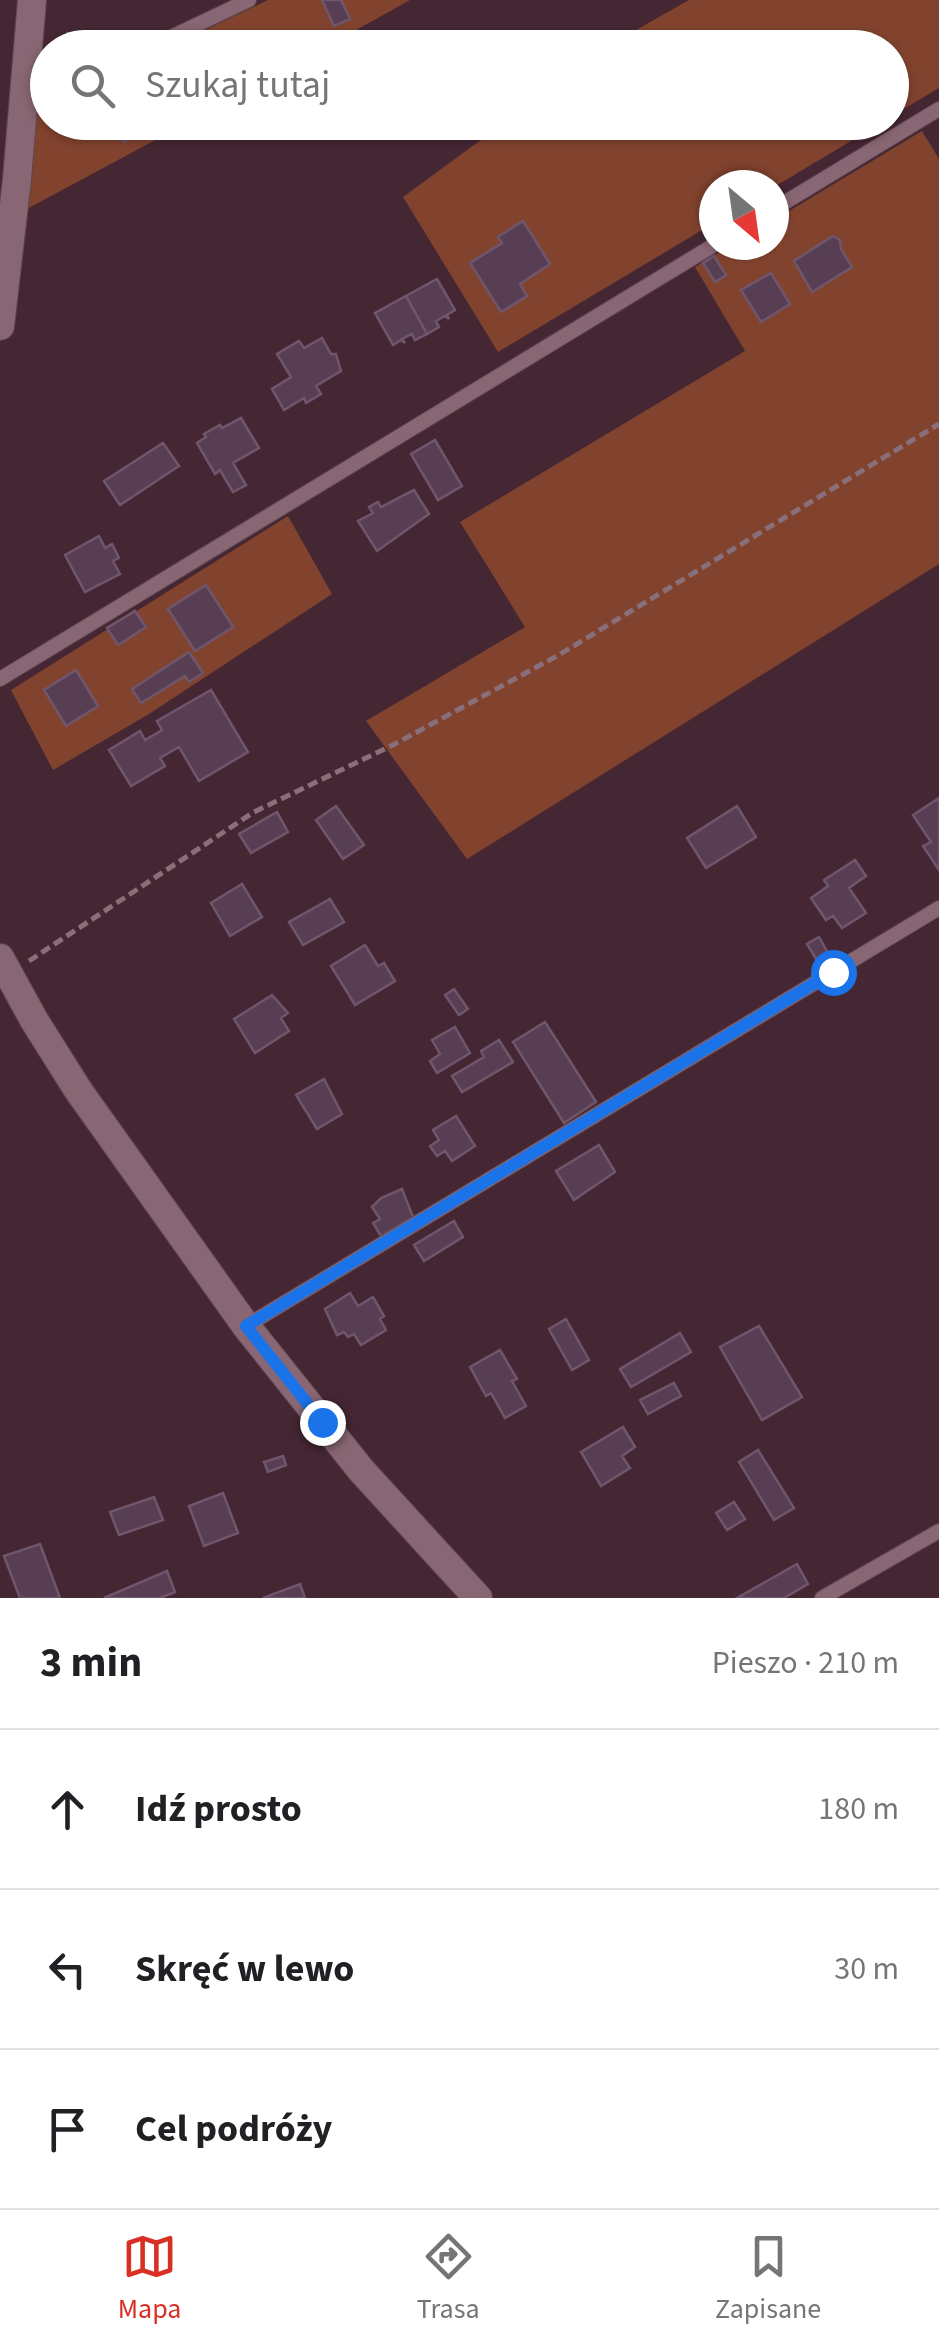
<!DOCTYPE html>
<html lang="pl">
<meta charset="utf-8">
<style>
body{margin:0;font-family:"Source Sans 3",sans-serif;background:#f6f6f6;color:#202124}
.compass{position:absolute;left:699px;top:170px;width:90px;height:90px;border-radius:50%;background:#fff;box-shadow:0 2px 8px #0004;rotate:151deg}
.stop{position:absolute;width:30px;height:30px;margin:-22px;border:8px solid #1a73e8;border-radius:50%;background:#fff}
.stop.end{background:#1a73e8;border-color:#fff;box-shadow:0 2px 10px #0008}
.list{margin:0;padding:0;list-style:none}
h2{display:flex;justify-content:space-between;align-items:center;height:130px;margin:0;padding:0 40px;font-size:42px}
h2 small{font-size:32px;font-weight:400;color:#757577}
.list li{display:grid;grid-template-columns:65px 1fr auto;gap:30px;align-items:center;box-sizing:border-box;height:160px;padding:0 40px;border-top:2px solid #e0e0e0}
.list b{display:block;font-size:38px;white-space:nowrap}
.list em{font-size:32px;font-style:normal;color:#757577}
.icon{flex:none;width:55px;height:55px;fill:none;stroke:currentColor;stroke-width:2;stroke-linecap:round;stroke-linejoin:round}
.map{position:relative;flex:none;width:939px;height:1598px;overflow:hidden}
.search{position:absolute;background:#fff;box-shadow:0 2px 8px #0004;left:30px;right:30px;top:30px;height:110px;display:flex;align-items:center;gap:25px;box-sizing:border-box;padding:0 35px;border-radius:55px;color:#757577;font-size:38px}
.sheet{height:610px;background:#fff}
nav{display:flex;justify-content:space-around;align-items:center;box-sizing:border-box;height:140px;border-top:2px solid #e0e0e0;background:#fff;font-size:28px;color:#757577}
nav a{display:grid;justify-items:center;gap:5px}
nav .on{color:#d93025}
.map>svg:first-child{display:block}
.green{fill:#82432e}
.building{fill:#573e53;stroke:#70566c;stroke-width:2.5}
.lines{fill:none;stroke-linecap:round;stroke-linejoin:round}
.lane-casing{stroke:#5e4550;stroke-width:16}
.street-casing{stroke:#5e4550;stroke-width:30}
.path{stroke:#896f79;stroke-width:5;stroke-dasharray:10 5;stroke-linecap:butt}
.lane{stroke:#886673;stroke-width:14}
.street{stroke:#886673;stroke-width:28}
.route{stroke:#1a73e8;stroke-width:12}
</style>
<div class="map">
<svg width="939" height="1598" viewBox="0 0 939 1598">
<rect width="100%" height="100%" fill="#452734"/>
<!-- green -->
<path class="green" d="M268,0H410L326,47L167,48Z
M689,0H939V88L892,116V48L606,47Z
M47,100L48,122L187,123L25,210L36,103Z
M504,123H881L774,187L714,185V223L498,352L403,197Z
M922,131L939,159V564L467,859L366,721L525,627L460,522L745,351L695,267L732,245H774V220Z
M288,516L332,594L149,714L53,770L11,690Z"/>
<!-- building -->
<path class="building" d="M322,0H341L350,19L334,26Z
M246,32L253,48H231L227,40Z
M311,32L318,45L297,48L293,41Z
M113,122H150L152,126L124,142Z
M523,221L550,264L520,284L527,296L501,312L470,263L502,243L498,237Z
M833,236L840,240L841,249L852,267L812,292L794,261Z
M714,256L726,275L715,282L703,263Z
M771,273L790,304L761,322L741,290Z
M437,279L455,310L447,315L449,319L445,316L436,321L439,327L427,334L406,296Z
M406,296L427,334L415,340L412,334L402,339L405,343L401,340L393,345L375,313Z
M322,338L331,354H336L341,371L316,386L321,394L306,403L304,398L284,410L272,389L291,377L277,354L299,341L304,348Z
M241,418L259,448L233,463L246,485L233,492L220,470L215,474L197,443L206,437L204,434L220,425L222,428Z
M435,440L462,486L438,500L411,454Z
M163,443L179,466L120,505L104,481Z
M414,490L429,514L377,551L358,521L373,513L369,507L378,502L381,507Z
M99,536L105,548L112,544L119,558L113,561L120,574L85,592L65,555Z
M206,585L233,627L195,651L168,609Z
M135,611L146,627L118,645L107,628Z
M189,652L203,673L189,682L185,676L141,703L132,689Z
M76,670L98,706L66,726L44,690Z
M211,690L248,752L199,781L179,747L160,758L165,766L131,786L109,750L140,731L145,740L162,730L157,721Z
M939,798V870L923,846L931,842L913,815Z
M336,806L364,845L343,859L316,820Z
M737,806L756,837L706,868L687,838Z
M277,812L288,832L251,853L239,834Z
M855,860L866,876L849,888L866,913L842,928L833,916L826,920L811,898L828,886L824,880Z
M242,884L262,917L230,936L211,903Z
M330,899L344,922L303,945L289,922Z
M819,937L828,953L816,959L807,944Z
M365,945L378,966L384,963L395,981L355,1005L331,966Z
M454,989L468,1009L459,1015L445,995Z
M272,995L288,1013L281,1018L289,1031L255,1053L234,1019Z
M545,1022L596,1102L564,1123L513,1042Z
M455,1027L470,1053L437,1073L430,1061L440,1054L432,1040Z
M499,1040L513,1062L462,1092L452,1076L484,1057L481,1051Z
M324,1079L342,1114L317,1129L296,1095Z
M456,1116L475,1146L452,1161L445,1151L437,1156L430,1146L439,1140L433,1130Z
M599,1145L615,1172L574,1200L556,1171Z
M402,1189L413,1217L381,1236L373,1223L380,1219L372,1207L381,1198Z
M454,1221L463,1237L424,1261L414,1245Z
M350,1293L358,1306L373,1297L384,1316L380,1319L386,1330L361,1345L354,1334L348,1337L344,1332L337,1335L325,1309Z
M566,1319L589,1360L572,1370L549,1329Z
M759,1326L802,1397L762,1420L720,1347Z
M680,1333L691,1352L631,1387L620,1369Z
M500,1350L517,1379L512,1381L526,1406L505,1418L491,1393L486,1396L470,1367Z
M674,1383L681,1396L648,1414L640,1400Z
M623,1427L635,1447L622,1456L630,1468L601,1486L581,1452Z
M758,1450L794,1508L774,1520L739,1462Z
M283,1456L286,1465L268,1472L264,1462Z
M223,1493L238,1533L204,1546L189,1506Z
M154,1497L163,1520L119,1535L110,1512Z
M734,1502L745,1519L727,1530L716,1513Z
M40,1544L60,1598H20L4,1556Z
M797,1564L808,1584L784,1598H737Z
M167,1571L175,1592L160,1598H104Z
M300,1584L305,1598H263Z"/>
<g class="lines">
<!-- lane casing -->
<g class="lane-casing">
<path id="lane" d="M148,48L249,0
M24,100L48,91
M774,209L939,109
M0,679L714,245
M246,1326L939,908
M822,1598L939,1531"/>
</g>
<!-- street casing -->
<g class="street-casing">
<path id="street" d="M0,326L17,179L32,0
M0,958L34,1020L78,1090L246,1326L361,1470L478,1598"/>
</g>
<!-- path -->
<path class="path" d="M29,961L254,812L393,745L557,656L939,424"/>
<!-- lane -->
<use href="#lane" class="lane"/>
<!-- street -->
<use href="#street" class="street"/>
</g>
<g class="lines">
<!-- route -->
<path class="route" d="M322,1422L246,1326L833,972"/>
</g>
</svg>
<svg class="compass" viewBox="-18 -18 36 36"><path d="M0-13l5 13h-10z" fill="#e53935"/><path d="M0 13l5-13h-10z" fill="#757577"/></svg>
<div class="stop" style="left:833px;top:972px"></div>
<div class="stop end" style="left:322px;top:1422px"></div>
<div class="search"><svg class="icon" aria-label="search" viewBox="0 0 24 24"><circle cx="10" cy="10" r="6"/><path d="M15 15l6 6"/></svg>Szukaj tutaj</div>
</div>
<section class="sheet">
<h2>3 min<small>Pieszo · 210 m</small></h2>
<ul class="list">
<li><svg class="icon" aria-label="ahead" viewBox="0 0 24 24"><path d="M12 20V5M6 11l6-6 6 6"/></svg><div><b>Idź prosto</b></div><em>180 m</em></li>
<li><svg class="icon" aria-label="left" viewBox="0 0 24 24"><path d="M17 20v-9H6M10 6l-5 5 5 5"/></svg><div><b>Skręć w lewo</b></div><em>30 m</em></li>
<li><svg class="icon" aria-label="arrive" viewBox="0 0 24 24"><path d="M6 21V4h12l-3 4 3 4H6"/></svg><div><b>Cel podróży</b></div></li>
</ul>
</section>
<nav>
<a class="on"><svg class="icon" aria-label="map" viewBox="0 0 24 24"><path d="M3 6l6-2 6 2 6-2v14l-6 2-6-2-6 2zM9 4v14M15 6v14"/></svg>Mapa</a>
<a><svg class="icon" aria-label="directions" viewBox="0 0 24 24"><path d="M12 3l9 9-9 9-9-9zM9 14v-3h6M13 9l2 2-2 2"/></svg>Trasa</a>
<a><svg class="icon" aria-label="saved" viewBox="0 0 24 24"><path d="M7 4h10v16l-5-4-5 4z"/></svg>Zapisane</a>
</nav>
